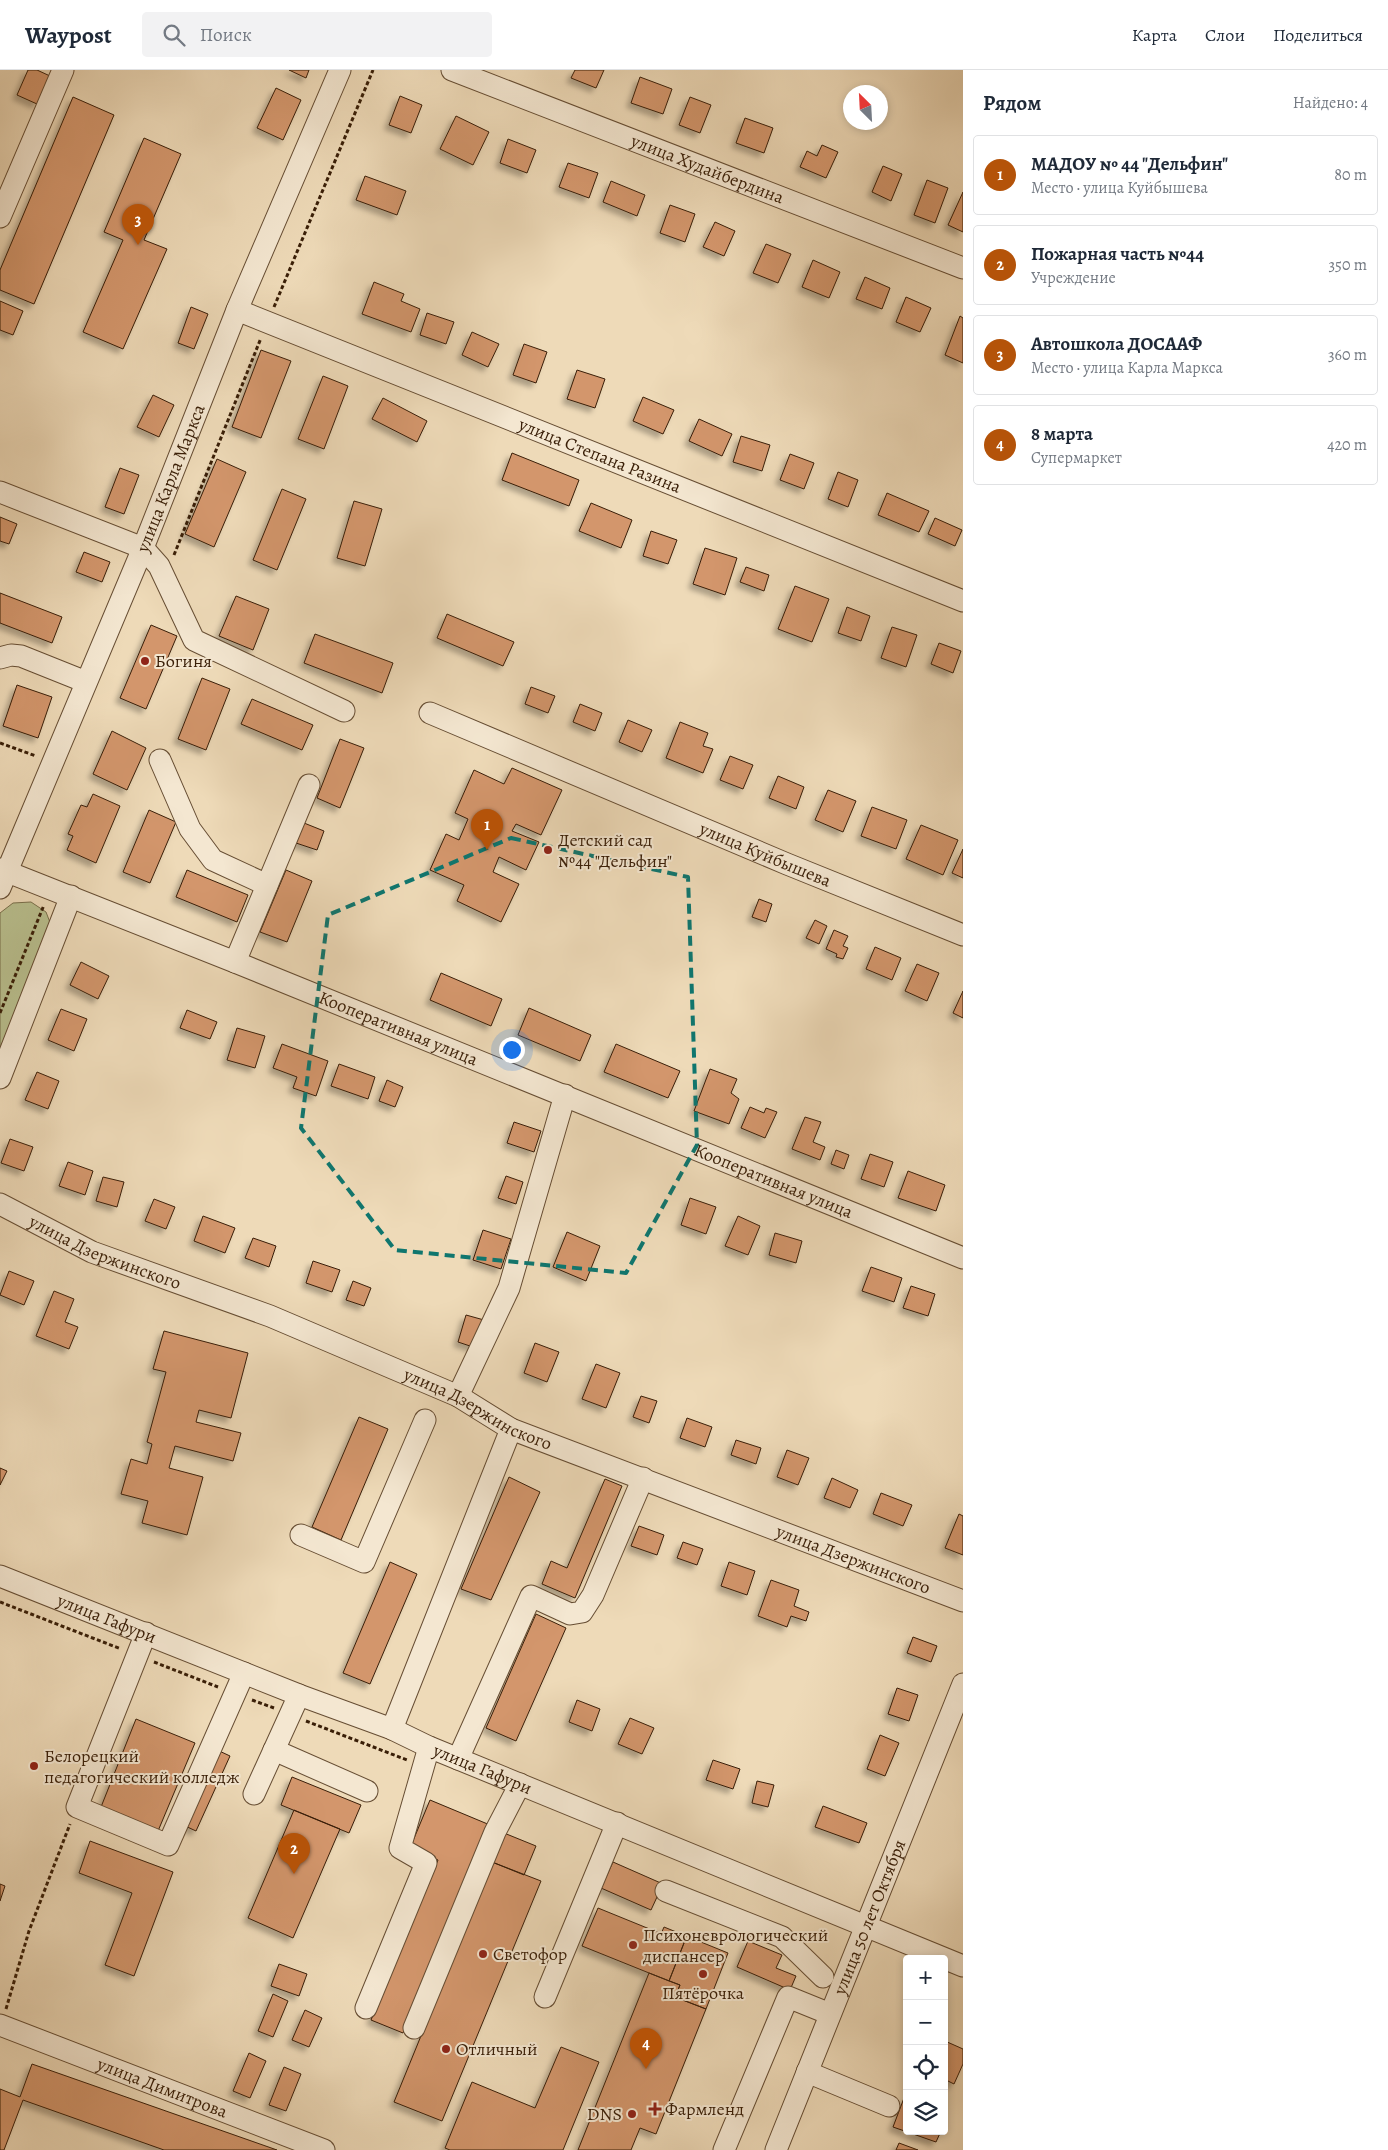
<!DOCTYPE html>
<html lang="ru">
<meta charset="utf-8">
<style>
body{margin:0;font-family:Alegreya,serif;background:#f2f2f3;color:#1f2937}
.controls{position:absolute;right:15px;bottom:15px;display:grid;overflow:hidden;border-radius:5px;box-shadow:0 2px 8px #0003}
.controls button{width:45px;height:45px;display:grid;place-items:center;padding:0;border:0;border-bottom:1px solid #e0e1e3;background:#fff;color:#1f2937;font:25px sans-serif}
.compass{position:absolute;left:843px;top:15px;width:45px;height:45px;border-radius:50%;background:#fff;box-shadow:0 2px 8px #0003;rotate:336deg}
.you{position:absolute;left:511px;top:979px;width:18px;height:18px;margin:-12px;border:4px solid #fff;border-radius:50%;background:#1a73e8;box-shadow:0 0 0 8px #1a73e833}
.badge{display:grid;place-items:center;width:32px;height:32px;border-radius:50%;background:#b45309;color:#fff;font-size:16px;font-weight:700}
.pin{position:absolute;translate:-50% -41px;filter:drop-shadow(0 1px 2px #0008)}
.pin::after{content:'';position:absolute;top:26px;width:18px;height:15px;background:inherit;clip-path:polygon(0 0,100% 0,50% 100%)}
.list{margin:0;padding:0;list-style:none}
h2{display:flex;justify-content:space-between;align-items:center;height:65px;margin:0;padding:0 20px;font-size:21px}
h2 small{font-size:16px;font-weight:400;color:#747a83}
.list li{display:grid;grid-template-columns:32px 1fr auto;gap:15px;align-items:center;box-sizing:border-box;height:80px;margin:0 10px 10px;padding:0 10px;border:1px solid #e0e1e3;border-radius:5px}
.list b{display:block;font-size:19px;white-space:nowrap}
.list p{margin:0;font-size:16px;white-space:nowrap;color:#747a83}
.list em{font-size:16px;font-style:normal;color:#747a83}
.icon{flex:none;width:28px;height:28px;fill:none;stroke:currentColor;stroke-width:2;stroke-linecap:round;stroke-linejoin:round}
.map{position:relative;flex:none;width:963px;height:2080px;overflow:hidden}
header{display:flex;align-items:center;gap:30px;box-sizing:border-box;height:70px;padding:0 25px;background:#fff;border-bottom:1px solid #e0e1e3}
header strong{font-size:24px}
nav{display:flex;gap:28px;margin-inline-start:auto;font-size:18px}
.search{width:350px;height:45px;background:#f2f2f3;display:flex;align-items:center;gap:12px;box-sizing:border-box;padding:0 18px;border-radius:5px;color:#747a83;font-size:19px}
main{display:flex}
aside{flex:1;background:#fff}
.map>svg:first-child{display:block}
.green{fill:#b9c08f;stroke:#796f4b}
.building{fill:#d3966c;stroke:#391e07;filter:url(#shadow)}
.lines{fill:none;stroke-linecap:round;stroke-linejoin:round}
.minor-casing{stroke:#664d33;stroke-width:23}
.path{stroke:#391e07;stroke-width:3;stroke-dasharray:4 2.5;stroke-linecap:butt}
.minor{stroke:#f4e7d1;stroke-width:21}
.marked{fill:none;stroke:#0f766e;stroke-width:4;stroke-dasharray:10 6;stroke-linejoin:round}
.poi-dot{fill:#8f2418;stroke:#f4e7d1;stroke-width:2}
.labels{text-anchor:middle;stroke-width:4;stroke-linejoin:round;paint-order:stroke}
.street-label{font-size:18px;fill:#391e07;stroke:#f4e7d1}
.poi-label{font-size:18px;fill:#391e07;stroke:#f4e7d1;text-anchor:start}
</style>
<header>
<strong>Waypost</strong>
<div class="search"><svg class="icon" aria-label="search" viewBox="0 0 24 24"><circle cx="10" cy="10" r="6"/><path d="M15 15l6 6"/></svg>Поиск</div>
<nav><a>Карта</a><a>Слои</a><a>Поделиться</a></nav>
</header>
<main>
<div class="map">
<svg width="963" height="2080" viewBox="0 0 963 2080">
<defs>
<filter id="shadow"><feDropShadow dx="-4.5" dy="4.5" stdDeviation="2.5" flood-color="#0004"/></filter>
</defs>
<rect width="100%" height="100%" fill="#eedab8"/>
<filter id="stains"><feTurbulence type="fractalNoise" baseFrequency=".004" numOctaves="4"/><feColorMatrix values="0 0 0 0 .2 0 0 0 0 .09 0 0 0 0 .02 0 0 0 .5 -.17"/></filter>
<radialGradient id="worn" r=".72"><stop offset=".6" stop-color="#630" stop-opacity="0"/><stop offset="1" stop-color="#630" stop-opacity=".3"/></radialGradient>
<!-- green -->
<path class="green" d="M31,832L46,842L51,855L0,980V843L13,833Z"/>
<!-- building -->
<path class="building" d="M28,0H37L50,6L37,34L17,25Z
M289,0H309L306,8Z
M575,0H604L596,18L571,8Z
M640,7L672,19L663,44L631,33Z
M276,18L301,30L283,70L257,58Z
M400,26L422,35L411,63L389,55Z
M73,27L114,45L34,234L0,220V200Z
M690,27L711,35L700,63L679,55Z
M456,46L489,62L473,95L440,79Z
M745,48L773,58L764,83L736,73Z
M144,68L181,84L144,170L167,179L123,279L83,262L123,170L104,162Z
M508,69L536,80L527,103L500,93Z
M822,75L838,82L826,108L800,97L807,81L817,86Z
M568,93L598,103L589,128L559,117Z
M883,96L902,104L891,131L872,122Z
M365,106L406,121L397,145L356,130Z
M927,110L948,118L935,153L914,145Z
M611,111L645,125L637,146L603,132Z
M963,122V162L948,155Z
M670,135L695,144L685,172L660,163Z
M715,152L735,161L724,186L703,177Z
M766,174L791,184L778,213L753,203Z
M813,190L840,202L829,228L802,217Z
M865,207L890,218L882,239L856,229Z
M374,212L404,224L401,231L420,239L411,262L362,244Z
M906,227L931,238L920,262L896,252Z
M0,231L23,241L13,265L0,260Z
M191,237L208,244L194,279L178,273Z
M427,243L454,252L446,274L420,265Z
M960,246L963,248V293L945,285Z
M472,262L499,274L488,297L462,285Z
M524,274L547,282L536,313L513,305Z
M261,280L291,291L261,368L232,357Z
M577,300L605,309L595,338L567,329Z
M323,306L348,316L324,379L298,369Z
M153,325L174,335L159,367L137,357Z
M643,327L674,340L663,364L633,351Z
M383,328L427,351L417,372L372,349Z
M699,349L732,364L722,386L689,371Z
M741,366L770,375L762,401L733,392Z
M512,383L579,410L569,436L502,410Z
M790,384L814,393L804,419L780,410Z
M217,389L246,402L214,477L185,464Z
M120,398L139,405L124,444L105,437Z
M838,402L858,410L848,437L828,429Z
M282,419L306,429L277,500L253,490Z
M887,423L929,441L919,462L878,445Z
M354,431L382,439L365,496L337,488Z
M591,433L632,450L621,478L579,461Z
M0,447L17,454L9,474L0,471Z
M935,448L962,460L955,476L928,464Z
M651,461L677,470L668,494L643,486Z
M705,478L737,488L725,525L693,514Z
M84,482L110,492L102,512L76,502Z
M746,497L769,505L764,521L740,512Z
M795,516L829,529L812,572L778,559Z
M0,523L62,547L52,573L0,553Z
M236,526L269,539L253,580L219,566Z
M847,537L870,546L861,571L838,563Z
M447,544L514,572L503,596L437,568Z
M151,555L177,566L146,639L120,628Z
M892,557L917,565L906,597L881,588Z
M315,564L393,593L382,623L304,593Z
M939,573L961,581L953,603L931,594Z
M202,608L230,619L206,680L178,669Z
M17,615L52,627L38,668L3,656Z
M531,617L555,626L548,643L525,634Z
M252,629L313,655L302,680L241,654Z
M580,634L602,643L595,661L573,652Z
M628,650L652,660L642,682L619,672Z
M680,652L708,663L703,676L713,679L703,703L666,688Z
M112,661L146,678L127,720L93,704Z
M340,669L364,678L340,738L317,728Z
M730,686L753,695L743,719L720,710Z
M512,698L562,720L541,765L516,754L512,761L539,772L526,800L499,787L493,802L519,814L501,852L457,831L464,815L430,800L446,764L459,770L468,749L455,743L474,700L504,714Z
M778,706L804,717L796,739L769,728Z
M828,720L856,731L843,762L815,750Z
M93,724L120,736L96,793L67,780L73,766L68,764L81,735L87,737Z
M872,737L907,750L896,779L861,766Z
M149,740L176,752L150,813L123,802Z
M304,753L324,761L317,780L296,773Z
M921,755L958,770L943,805L906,789Z
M963,779V808L952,803Z
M187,800L248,825L237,852L176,827Z
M286,800L312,811L287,872L260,862Z
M759,829L772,834L766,852L752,847Z
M815,850L827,856L819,874L806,868Z
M834,860L848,866L843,876L848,878L843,889L836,887L837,884L826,879Z
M875,877L901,888L892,910L866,899Z
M81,892L109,906L98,929L70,915Z
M917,894L939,903L927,931L905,921Z
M441,903L502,929L491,956L430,930Z
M963,921V948L953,943Z
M529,938L591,965L580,991L518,965Z
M61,939L87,949L74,981L48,970Z
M187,940L217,952L210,969L180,958Z
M237,958L265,966L255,998L227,990Z
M282,974L328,991L316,1026L293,1018L297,1007L273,998Z
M616,974L680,1001L668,1028L604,1002Z
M339,994L375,1007L368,1029L331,1016Z
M710,999L737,1009L731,1023L739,1029L729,1054L694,1041Z
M37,1002L59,1011L48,1039L25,1030Z
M387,1010L403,1017L395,1037L379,1031Z
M750,1037L764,1043L766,1038L777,1042L765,1068L741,1058Z
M805,1047L821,1052L813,1072L825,1077L820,1090L792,1079Z
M514,1052L541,1061L534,1082L507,1073Z
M10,1069L33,1077L24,1101L1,1093Z
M836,1080L849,1085L844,1099L831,1094Z
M870,1084L893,1092L884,1117L861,1109Z
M68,1092L93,1101L85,1125L59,1116Z
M908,1101L945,1115L936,1141L898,1128Z
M506,1106L523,1112L516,1134L498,1128Z
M103,1107L124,1112L117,1137L96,1131Z
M690,1128L716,1137L706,1164L681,1155Z
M154,1129L175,1137L166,1159L145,1151Z
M203,1146L235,1158L225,1183L194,1171Z
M738,1146L760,1156L748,1185L725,1176Z
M483,1160L511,1169L501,1199L473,1190Z
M567,1162L600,1176L586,1211L553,1197Z
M775,1163L802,1171L796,1193L769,1185Z
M253,1168L276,1176L269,1197L245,1188Z
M313,1191L340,1200L332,1222L306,1213Z
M871,1197L902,1208L894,1232L862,1221Z
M9,1201L34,1211L24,1235L0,1225Z
M353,1211L371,1218L364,1236L346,1230Z
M911,1216L935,1224L928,1246L903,1238Z
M54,1221L74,1229L65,1252L78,1257L69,1279L36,1266Z
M466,1245L484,1250L476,1278L458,1272Z
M164,1261L248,1283L231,1348L199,1340L196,1352L241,1363L233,1391L175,1376L169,1398L203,1407L187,1465L142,1453L148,1431L121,1424L131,1389L147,1394L152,1374L147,1372L166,1302L153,1299Z
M535,1273L559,1282L547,1312L524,1303Z
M596,1294L620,1303L606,1338L582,1329Z
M641,1326L657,1331L649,1353L633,1347Z
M359,1347L388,1359L341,1470L312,1457Z
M687,1348L712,1357L705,1377L680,1368Z
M736,1370L761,1378L756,1394L731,1385Z
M787,1380L809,1388L798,1415L777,1407Z
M0,1398L7,1401L0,1415Z
M509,1407L540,1422L491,1530L461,1519Z
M832,1408L858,1420L850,1438L824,1428Z
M605,1409L622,1416L575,1528L542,1514L551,1491L567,1498Z
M881,1423L912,1435L903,1456L873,1444Z
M959,1444L963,1446V1485L945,1478Z
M639,1456L664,1465L657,1485L631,1476Z
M683,1472L703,1479L697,1495L677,1488Z
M390,1492L417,1504L370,1614L343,1603Z
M729,1492L755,1501L747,1525L721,1516Z
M771,1510L799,1520L794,1536L809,1542L806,1551L791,1546L787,1557L758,1546Z
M536,1544L566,1558L516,1671L486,1658Z
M913,1567L937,1576L931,1592L907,1583Z
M897,1618L918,1625L909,1651L888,1644Z
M577,1630L600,1639L592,1661L569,1652Z
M630,1648L654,1658L642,1684L618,1674Z
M136,1649L195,1673L158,1761L101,1737Z
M880,1665L899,1673L885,1706L867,1699Z
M215,1679L230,1686L196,1761L181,1754Z
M713,1690L740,1699L733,1719L706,1710Z
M292,1707L361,1735L349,1763L281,1735Z
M757,1711L774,1715L768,1737L752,1733Z
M430,1730L490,1755L403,1963L371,1950L438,1790L410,1778Z
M823,1736L867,1753L859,1773L815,1757Z
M294,1740L340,1759L293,1868L248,1848Z
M504,1763L536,1776L524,1805L492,1792Z
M90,1771L173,1802L134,1906L105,1895L132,1823L79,1803Z
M492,1792L541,1811L442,2051L394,2032Z
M613,1792L663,1814L651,1840L601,1818Z
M0,1814L5,1816L0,1831Z
M598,1838L684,1873L669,1911L582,1876Z
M664,1857L728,1883L706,1939L675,1927L680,1915L669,1911L684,1873L661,1864Z
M748,1871L782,1885L776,1898L796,1906L790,1920L737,1897Z
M279,1894L307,1904L299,1926L271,1916Z
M649,1903L680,1915L675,1927L706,1939L656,2064L640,2058L631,2080H578Z
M273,1924L288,1931L273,1967L258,1961Z
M305,1940L322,1948L309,1977L292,1970Z
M945,1971L963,1979V1994L954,2014L944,2009Z
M561,1977L599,1992L563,2080H450L445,2078L472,2012L535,2038Z
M249,1983L266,1991L250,2028L233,2021Z
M32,1994L277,2080H164L23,2030L4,2080H0V2019L20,2027Z
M284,1997L301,2004L286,2041L269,2035Z
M904,2028L907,2029V2061H941L936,2072L893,2057Z
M899,2073L918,2080H896Z"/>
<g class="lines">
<!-- minor casing -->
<g class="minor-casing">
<g id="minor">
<path id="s1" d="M452,0L963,198"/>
<path d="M0,147L63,0"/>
<path id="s2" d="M237,240L963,531"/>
<path d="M0,422L143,478L159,496L194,570L344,641"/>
<path d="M0,588L11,585L21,586L86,612"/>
<path id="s3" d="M430,643L787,794L963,865"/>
<path d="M160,690L190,759L213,790L267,815"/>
<path id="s4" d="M0,799L235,892L963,1188"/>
<path id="s5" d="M0,818L143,478L237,240L340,0"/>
<path d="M235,892L309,715"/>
<path d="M0,1008L71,826"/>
<path id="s6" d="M0,1134L92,1182L270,1246L458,1326L511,1359L963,1531"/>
<path d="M458,1326L509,1218L565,1025"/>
<path d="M301,1465L364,1492L425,1350"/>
<path id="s7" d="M0,1506L299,1625L392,1659L429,1677L963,1896"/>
<path d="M146,1563L77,1737L168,1775L244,1603"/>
<path d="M392,1659L511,1359"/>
<path d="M274,1680L367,1721"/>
<path d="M458,1689L531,1526L570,1544L582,1542L593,1525L643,1408"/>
<path d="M254,1724L299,1625"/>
<path d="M666,1821L782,1867L823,1907"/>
<path d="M545,1927L617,1753"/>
<path d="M366,1938L426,1793L400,1778L429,1677"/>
<path id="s8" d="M0,1955L324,2080"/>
<path d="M414,1958L495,1762L520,1714"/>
<path d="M807,2002L889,2036"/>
<path d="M724,2080L788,1927L830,1944"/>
<path id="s9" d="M776,2080L963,1614"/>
</g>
</g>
<!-- path -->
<path class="path" d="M274,237L373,0
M174,485L261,268
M0,673L36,686
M0,943L44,835
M0,1532L121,1579
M154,1592L218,1617
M252,1630L274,1638
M306,1651L407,1690
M6,1939L29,1861L70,1754"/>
<!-- minor -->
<use href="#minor" class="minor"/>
</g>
<!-- marked area -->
<path class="marked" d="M511,768L688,807L697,1075L626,1203L395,1180L301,1058L328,845Z"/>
<!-- markers -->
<g class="poi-dot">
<circle cx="145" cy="591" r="5"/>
<circle cx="548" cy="780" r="5"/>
<circle cx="34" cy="1696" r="5"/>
<circle cx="633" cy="1875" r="5"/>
<circle cx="483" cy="1884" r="5"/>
<circle cx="703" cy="1904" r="5"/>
<circle cx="446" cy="1979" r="5"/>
<path d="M652.5 2031.5h5v5h5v5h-5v5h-5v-5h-5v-5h5z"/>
<circle cx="632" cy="2044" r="5"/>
</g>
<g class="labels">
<!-- street labels -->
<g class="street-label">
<text dy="6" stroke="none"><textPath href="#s1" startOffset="274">улица Худайбердина</textPath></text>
<text dy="6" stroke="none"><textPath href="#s2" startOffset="391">улица Степана Разина</textPath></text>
<text dy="6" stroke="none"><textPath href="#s5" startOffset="444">улица Карла Маркса</textPath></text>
<text dy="6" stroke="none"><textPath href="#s3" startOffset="364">улица Куйбышева</textPath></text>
<text dy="6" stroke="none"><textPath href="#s4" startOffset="429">Кооперативная улица</textPath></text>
<text dy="6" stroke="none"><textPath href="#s4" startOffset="834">Кооперативная улица</textPath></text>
<text dy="6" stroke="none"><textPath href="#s6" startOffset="116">улица Дзержинского</textPath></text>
<text dy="6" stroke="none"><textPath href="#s6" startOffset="521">улица Дзержинского</textPath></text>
<text dy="6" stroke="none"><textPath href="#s6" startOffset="926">улица Дзержинского</textPath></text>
<text dy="6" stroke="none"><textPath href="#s7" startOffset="115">улица Гафури</textPath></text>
<text dy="6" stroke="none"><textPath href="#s7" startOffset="520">улица Гафури</textPath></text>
<text dy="6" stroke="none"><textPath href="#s9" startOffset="251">улица 50 лет Октября</textPath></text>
<text dy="6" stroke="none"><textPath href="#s8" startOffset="174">улица Димитрова</textPath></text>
</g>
<!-- poi labels -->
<g class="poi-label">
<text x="155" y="597">Богиня</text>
<text x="558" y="776">Детский сад<tspan x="558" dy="21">№44 "Дельфин"</tspan></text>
<text x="44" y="1692">Белорецкий<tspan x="44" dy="21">педагогический колледж</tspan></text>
<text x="643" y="1871">Психоневрологический<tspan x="643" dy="21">диспансер</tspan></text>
<text x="493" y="1890">Светофор</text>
<text x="703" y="1929" text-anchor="middle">Пятёрочка</text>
<text x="456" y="1985">Отличный</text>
<text x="665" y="2045">Фармленд</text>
<text x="622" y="2050" text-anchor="end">DNS</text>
</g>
</g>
<rect width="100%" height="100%" filter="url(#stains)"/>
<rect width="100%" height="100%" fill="url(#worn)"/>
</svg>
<div class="controls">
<button>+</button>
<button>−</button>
<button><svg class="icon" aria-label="locate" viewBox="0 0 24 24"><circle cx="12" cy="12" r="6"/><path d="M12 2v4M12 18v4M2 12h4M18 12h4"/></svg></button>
<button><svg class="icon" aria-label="layers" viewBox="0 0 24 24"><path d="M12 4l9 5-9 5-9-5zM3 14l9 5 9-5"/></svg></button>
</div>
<svg class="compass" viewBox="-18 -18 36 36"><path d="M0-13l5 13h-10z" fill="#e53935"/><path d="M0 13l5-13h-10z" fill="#747a83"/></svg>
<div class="you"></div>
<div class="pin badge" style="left:487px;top:780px">1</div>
<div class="pin badge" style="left:294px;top:1804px">2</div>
<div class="pin badge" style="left:138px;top:175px">3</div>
<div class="pin badge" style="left:646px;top:1999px">4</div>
</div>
<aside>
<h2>Рядом<small>Найдено: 4</small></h2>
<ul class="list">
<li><span class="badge">1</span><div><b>МАДОУ № 44 &quot;Дельфин&quot;</b><p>Место · улица Куйбышева</p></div><em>80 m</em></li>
<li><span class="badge">2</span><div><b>Пожарная часть №44</b><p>Учреждение</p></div><em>350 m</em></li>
<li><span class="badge">3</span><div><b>Автошкола ДОСААФ</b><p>Место · улица Карла Маркса</p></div><em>360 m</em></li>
<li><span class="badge">4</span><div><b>8 марта</b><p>Супермаркет</p></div><em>420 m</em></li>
</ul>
</aside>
</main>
